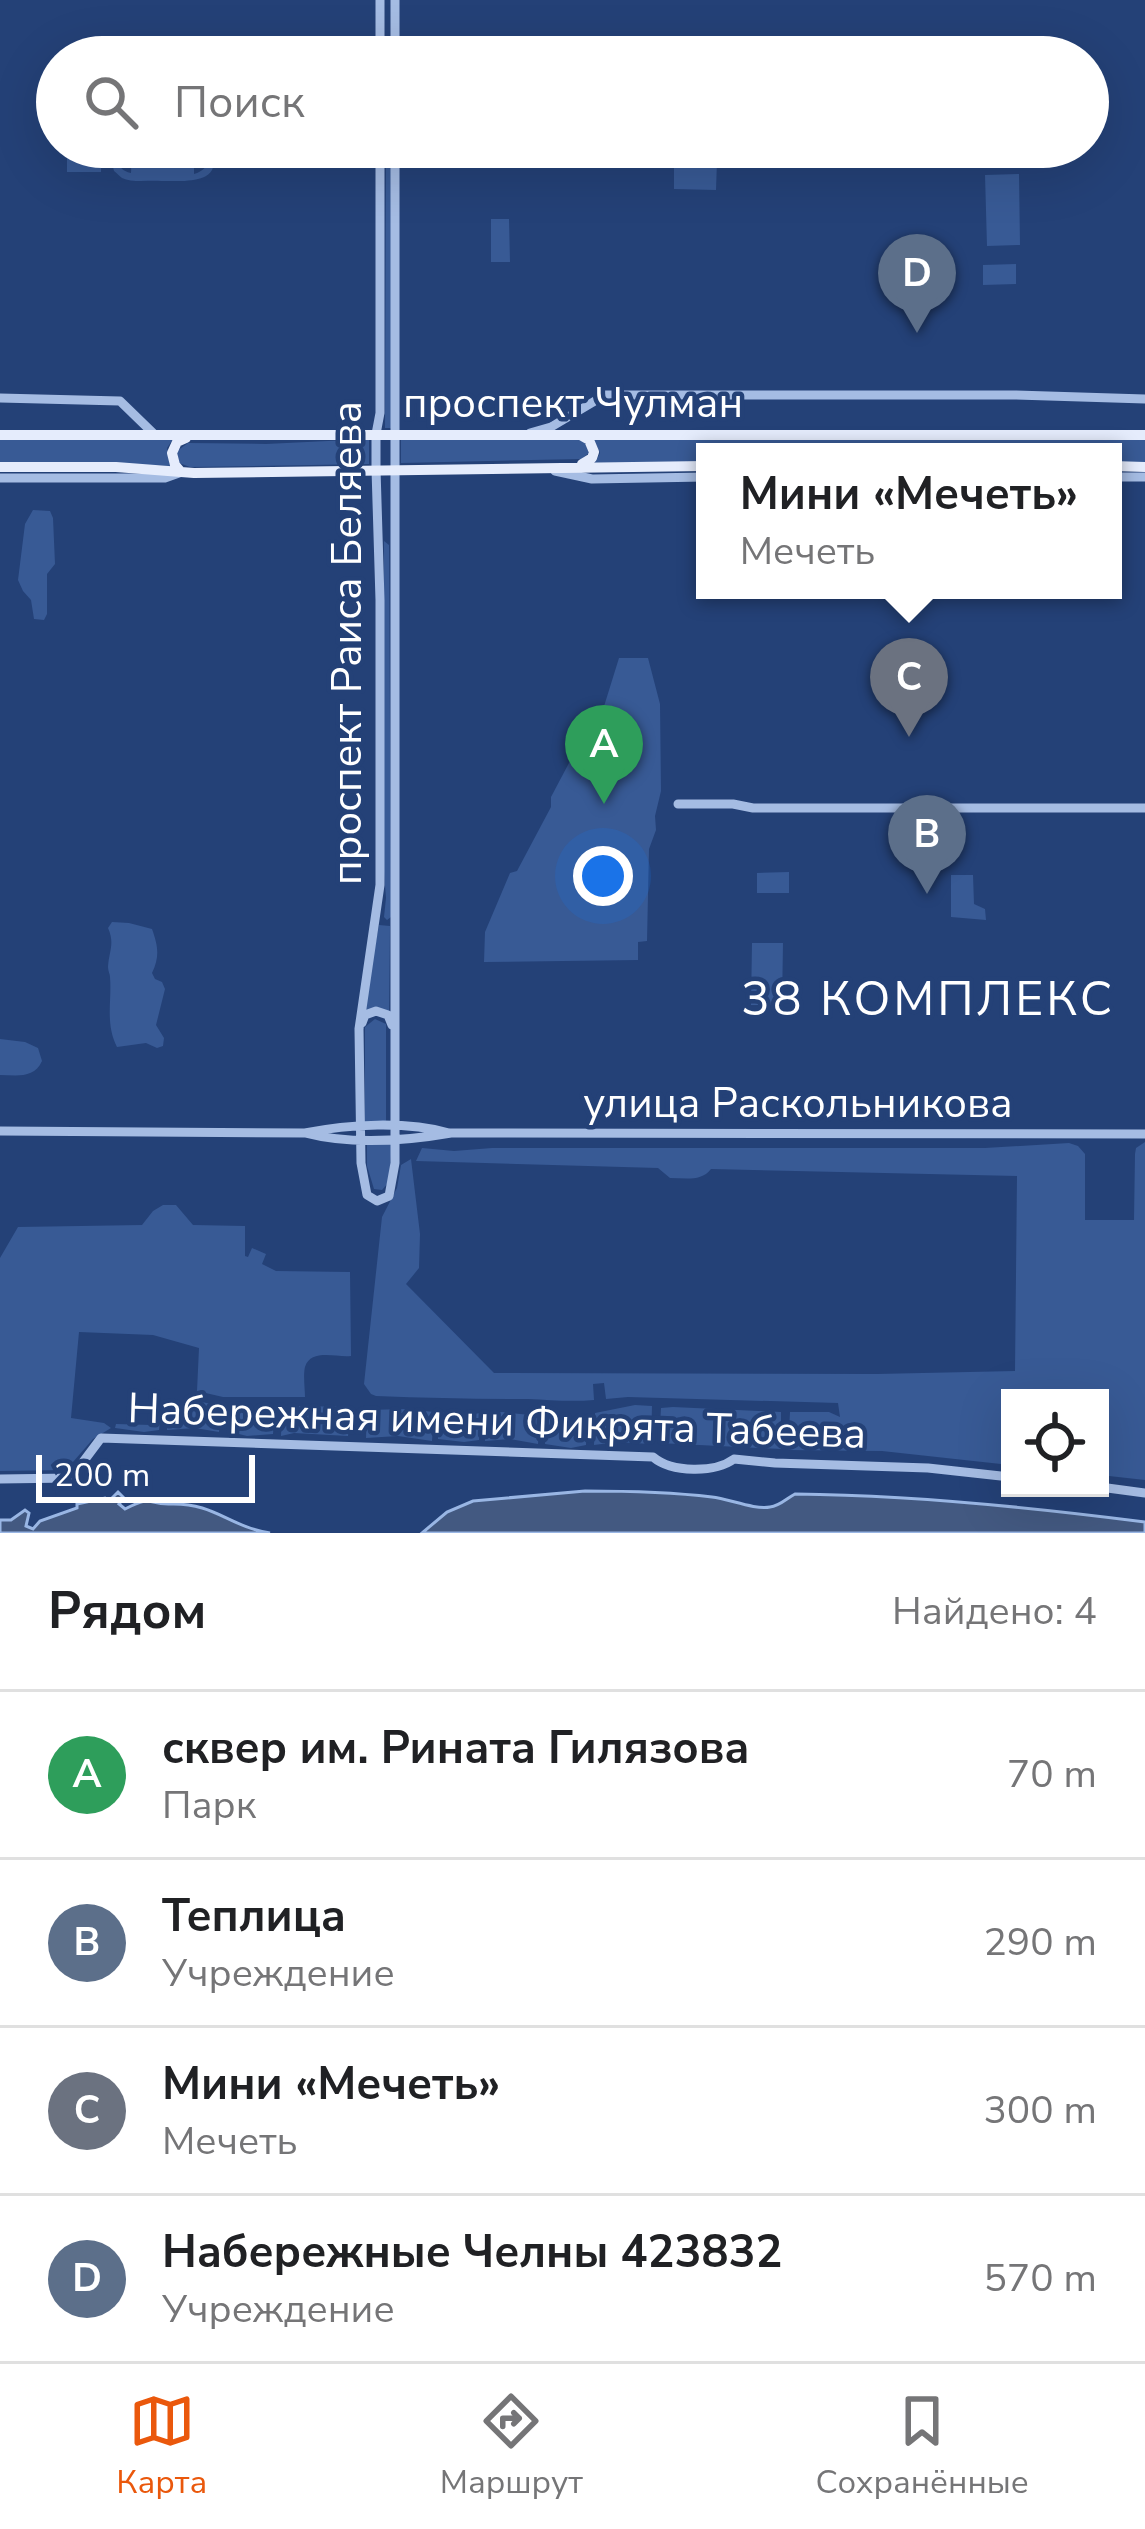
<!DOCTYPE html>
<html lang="ru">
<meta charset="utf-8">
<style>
body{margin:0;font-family:"Nunito Sans",sans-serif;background:#f2f2f2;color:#202124}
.controls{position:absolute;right:36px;bottom:36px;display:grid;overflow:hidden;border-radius:0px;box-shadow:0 12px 48px #0002}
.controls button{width:108px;height:108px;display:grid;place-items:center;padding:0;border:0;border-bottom:3px solid #e0e0e0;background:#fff;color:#202124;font:60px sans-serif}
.scale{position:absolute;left:36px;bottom:30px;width:219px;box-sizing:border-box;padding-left:12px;border:6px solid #fff;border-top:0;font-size:33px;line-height:42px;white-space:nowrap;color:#fff;-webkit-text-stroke:9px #244177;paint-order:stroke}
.you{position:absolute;left:603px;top:876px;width:42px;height:42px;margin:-30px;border:9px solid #fff;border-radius:50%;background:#1a73e8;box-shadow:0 0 0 18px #1a73e833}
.badge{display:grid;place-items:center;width:78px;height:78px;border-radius:50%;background:#ea580c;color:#fff;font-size:39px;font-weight:700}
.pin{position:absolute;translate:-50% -99px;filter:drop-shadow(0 3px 6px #0008)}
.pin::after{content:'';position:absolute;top:63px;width:42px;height:36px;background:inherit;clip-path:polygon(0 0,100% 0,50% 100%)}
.popup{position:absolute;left:696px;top:443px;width:426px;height:156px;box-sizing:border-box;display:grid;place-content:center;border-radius:0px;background:#fff;filter:drop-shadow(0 3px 9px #0005);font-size:39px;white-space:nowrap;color:#757577}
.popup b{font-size:45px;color:#202124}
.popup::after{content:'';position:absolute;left:50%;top:100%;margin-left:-24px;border:24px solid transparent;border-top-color:#fff}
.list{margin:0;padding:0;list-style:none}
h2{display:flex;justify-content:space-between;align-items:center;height:156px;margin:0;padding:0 48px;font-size:51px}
h2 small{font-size:39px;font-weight:400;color:#757577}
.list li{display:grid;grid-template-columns:78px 1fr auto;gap:36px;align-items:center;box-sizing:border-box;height:168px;padding:0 48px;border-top:3px solid #e0e0e0}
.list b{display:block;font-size:45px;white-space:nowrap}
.list p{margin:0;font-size:39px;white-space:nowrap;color:#757577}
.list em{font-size:39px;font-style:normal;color:#757577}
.icon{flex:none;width:66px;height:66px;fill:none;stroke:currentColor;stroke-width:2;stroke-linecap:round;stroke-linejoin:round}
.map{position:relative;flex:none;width:1145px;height:1533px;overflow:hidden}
.search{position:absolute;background:#fff;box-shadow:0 12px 48px #0002;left:36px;right:36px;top:36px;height:132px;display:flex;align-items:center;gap:30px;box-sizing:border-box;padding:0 42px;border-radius:66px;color:#757577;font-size:45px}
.sheet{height:828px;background:#fff}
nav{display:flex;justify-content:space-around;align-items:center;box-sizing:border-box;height:168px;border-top:3px solid #e0e0e0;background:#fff;font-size:33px;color:#757577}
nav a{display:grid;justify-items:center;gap:6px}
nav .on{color:#ea580c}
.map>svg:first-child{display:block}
.green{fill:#385a95}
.water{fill:#435981;stroke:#99b6e4;stroke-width:3}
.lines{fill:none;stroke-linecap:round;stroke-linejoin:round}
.minor{stroke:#a5bce3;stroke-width:9}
.major{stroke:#e5ecfc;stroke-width:10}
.labels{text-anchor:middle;stroke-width:9;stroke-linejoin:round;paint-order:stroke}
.street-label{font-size:42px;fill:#fff;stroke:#244177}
.quarter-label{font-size:48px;letter-spacing:3px;fill:#fff;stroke:#244177}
</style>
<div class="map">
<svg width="1145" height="1533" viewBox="0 0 1145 1533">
<rect width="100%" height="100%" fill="#244177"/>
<!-- green -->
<path class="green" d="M114,147H123C114,158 117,170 131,173L132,147H194V174C209,170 212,158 202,147H209C228,185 184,181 161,181C149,180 132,183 122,178C119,176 117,173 114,171L110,155Z
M386,147H392V428H385Z
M67,152H101V172H67Z
M674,160L717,161L716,190L674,189Z
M1019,174L1020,245L987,246L985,175Z
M491,219H509L510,262H491Z
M1016,264V284L983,285V265Z
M0,439H173L167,448L170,466L82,462H0Z
M369,439V464L190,467L179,463L177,451L188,443L266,444Z
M1145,439V463L1113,462V452H705V462L595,463L600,453L594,440Z
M401,440H580L584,441L589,453L581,459L401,463Z
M33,510L50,511L53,518L55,564L47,574V614L44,620L34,619L31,600L23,591L18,580L25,524Z
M384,541L389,545L391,917L387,920L384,917L386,898L384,872Z
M619,658H648L660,704L661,791L655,816L656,830L649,849L647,941L638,942V960L484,962L485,932L510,873L517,871L551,807V797L578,746L592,745Z
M789,872V893H757V873Z
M951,875H973L974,904L985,909L986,920L951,917Z
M112,922L129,923L152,929C158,946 160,956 152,973L155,979L162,982L165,989L156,1025L164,1038L163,1046L157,1048L146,1043L117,1047C105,1023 112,1002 110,977C110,974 108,971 108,967C109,951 115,944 108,928Z
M379,925L390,926L389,1014L363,1012Z
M752,943H783L782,1005H751Z
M375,1019L386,1024V1125L365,1124V1027Z
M0,1039L25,1042L38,1048L42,1061C34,1079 17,1075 0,1075Z
M367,1142H392L389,1182L382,1190L374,1189L367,1166Z
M1145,1142V1480L1100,1475V1398H1010V1465L882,1451L788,1450L790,1412H829L840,1417L838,1403L628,1397L606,1399L604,1383L593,1384L594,1400C571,1402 550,1400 528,1399C477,1399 427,1398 376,1396L371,1394L364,1384L382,1217L397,1188L401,1165L411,1159L420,1234L419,1268L406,1284L494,1373L877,1374L1015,1371L1017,1176L711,1169C701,1182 685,1178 670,1178L658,1168L416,1161L422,1148L454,1151L492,1148H985L1069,1143L1078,1146L1085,1154V1220H1134L1135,1154L1136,1148Z
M163,1205H176L193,1225L245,1226V1256L248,1257L252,1248L266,1254L262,1264L276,1271L350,1272L351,1356C337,1358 311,1348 305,1367C303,1375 305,1389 305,1397H223L197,1391L199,1348L153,1335L79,1332L71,1418L104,1423L111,1428L93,1439L66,1470L0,1471V1258L18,1227L142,1225L153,1211Z
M192,1400L221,1406L219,1432L195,1428L167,1430V1422L160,1421L159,1430L144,1432L115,1428L116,1424L151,1425L152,1411L191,1413Z
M228,1405L243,1408V1425H259L260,1407H275L273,1434L247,1436L227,1431Z
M635,1405L652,1406L651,1444L617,1442L594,1445L595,1413Z
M300,1406L351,1407L348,1436L294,1433L281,1436L282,1408Z
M673,1407L781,1412V1449L659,1443L661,1408Z
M406,1409L434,1412L432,1441L398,1436L366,1438L367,1410Z
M438,1410L451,1415V1430H466L467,1415L481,1413L479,1440L464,1442L438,1439Z
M502,1412L540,1416L538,1444L510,1439L485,1441L486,1414Z
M547,1415L559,1418V1430L561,1431L563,1423H571V1430L573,1431L574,1419L587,1416L586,1445L571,1448L545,1444Z"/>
<!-- water -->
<path class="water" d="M585,1491C628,1491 670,1492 712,1497C729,1499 755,1510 770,1507C780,1506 787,1498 795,1494C912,1495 1029,1507 1145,1522V1533H422L447,1512L473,1501Z
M118,1492L124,1498L119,1504L125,1509C154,1494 146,1505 171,1504C215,1503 228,1526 270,1533H0V1520H11L25,1510L29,1513L26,1526L33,1529L40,1521L77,1508V1504L105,1498L109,1501Z"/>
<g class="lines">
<!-- minor -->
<path class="minor" d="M380,0V57
M395,0V57
M380,147V413L376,434V469L380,600V885L359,1029L361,1163L367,1195L377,1201L389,1196L395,1163V147
M0,398L120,401L154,434
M530,433L551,427L605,395H1016L1145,399
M555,471L592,479L705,477
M1113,477H1145
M0,478H165L179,473
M678,804H733L753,808H1145
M362,1023L365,1015L376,1011L388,1015L392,1025
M0,1131L305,1133C348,1124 407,1121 449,1133
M305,1133C351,1145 405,1141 451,1133L1145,1134
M0,1479L71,1478L101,1438L653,1457C672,1473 715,1473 734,1459L775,1463L928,1468L1010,1477
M1100,1487L1145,1493"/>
<!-- major -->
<path class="major" d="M0,435H1145
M582,436L589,440L594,452L592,458L582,464
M1113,466L1145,467
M0,467H116L194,473L705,466
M181,472L175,465L172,453L177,442L186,438"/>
</g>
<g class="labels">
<!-- street labels -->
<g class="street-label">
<text x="573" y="417">проспект Чулман</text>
<text transform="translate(346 643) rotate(-90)" y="15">проспект Раиса Беляева</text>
<text x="798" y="1117">улица Раскольникова</text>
<text transform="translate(497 1420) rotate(2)" y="15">Набережная имени Фикрята Табеева</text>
</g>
<!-- quarter labels -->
<g class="quarter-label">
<text x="928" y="1015">38 КОМПЛЕКС</text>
</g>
</g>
</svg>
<div class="controls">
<button><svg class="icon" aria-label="locate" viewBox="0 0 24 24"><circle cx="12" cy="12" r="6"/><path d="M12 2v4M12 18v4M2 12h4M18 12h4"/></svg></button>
</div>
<div class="scale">200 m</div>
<div class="you"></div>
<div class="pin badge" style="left:604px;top:804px;background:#2e9e5b">A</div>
<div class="pin badge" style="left:927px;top:894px;background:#5c6f8a">B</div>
<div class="pin badge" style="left:909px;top:737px;background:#6b7280">C</div>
<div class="popup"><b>Мини «Мечеть»</b>Мечеть</div>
<div class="pin badge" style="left:917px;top:333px;background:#5c6f8a">D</div>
<div class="search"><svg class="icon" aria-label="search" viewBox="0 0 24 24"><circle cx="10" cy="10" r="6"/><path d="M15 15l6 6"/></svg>Поиск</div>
</div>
<section class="sheet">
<h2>Рядом<small>Найдено: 4</small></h2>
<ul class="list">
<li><span class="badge" style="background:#2e9e5b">A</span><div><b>сквер им. Рината Гилязова</b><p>Парк</p></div><em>70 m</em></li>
<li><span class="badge" style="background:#5c6f8a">B</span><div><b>Теплица</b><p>Учреждение</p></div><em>290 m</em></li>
<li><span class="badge" style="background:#6b7280">C</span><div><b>Мини «Мечеть»</b><p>Мечеть</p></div><em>300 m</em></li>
<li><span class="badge" style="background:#5c6f8a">D</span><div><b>Набережные Челны 423832</b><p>Учреждение</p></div><em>570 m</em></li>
</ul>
</section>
<nav>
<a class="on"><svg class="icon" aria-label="map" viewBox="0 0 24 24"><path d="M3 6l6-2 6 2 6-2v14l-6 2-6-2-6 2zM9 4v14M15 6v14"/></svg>Карта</a>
<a><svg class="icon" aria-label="directions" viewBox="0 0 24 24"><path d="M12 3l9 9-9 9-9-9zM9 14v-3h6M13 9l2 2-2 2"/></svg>Маршрут</a>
<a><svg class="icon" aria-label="saved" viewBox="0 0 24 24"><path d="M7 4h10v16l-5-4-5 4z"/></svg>Сохранённые</a>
</nav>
